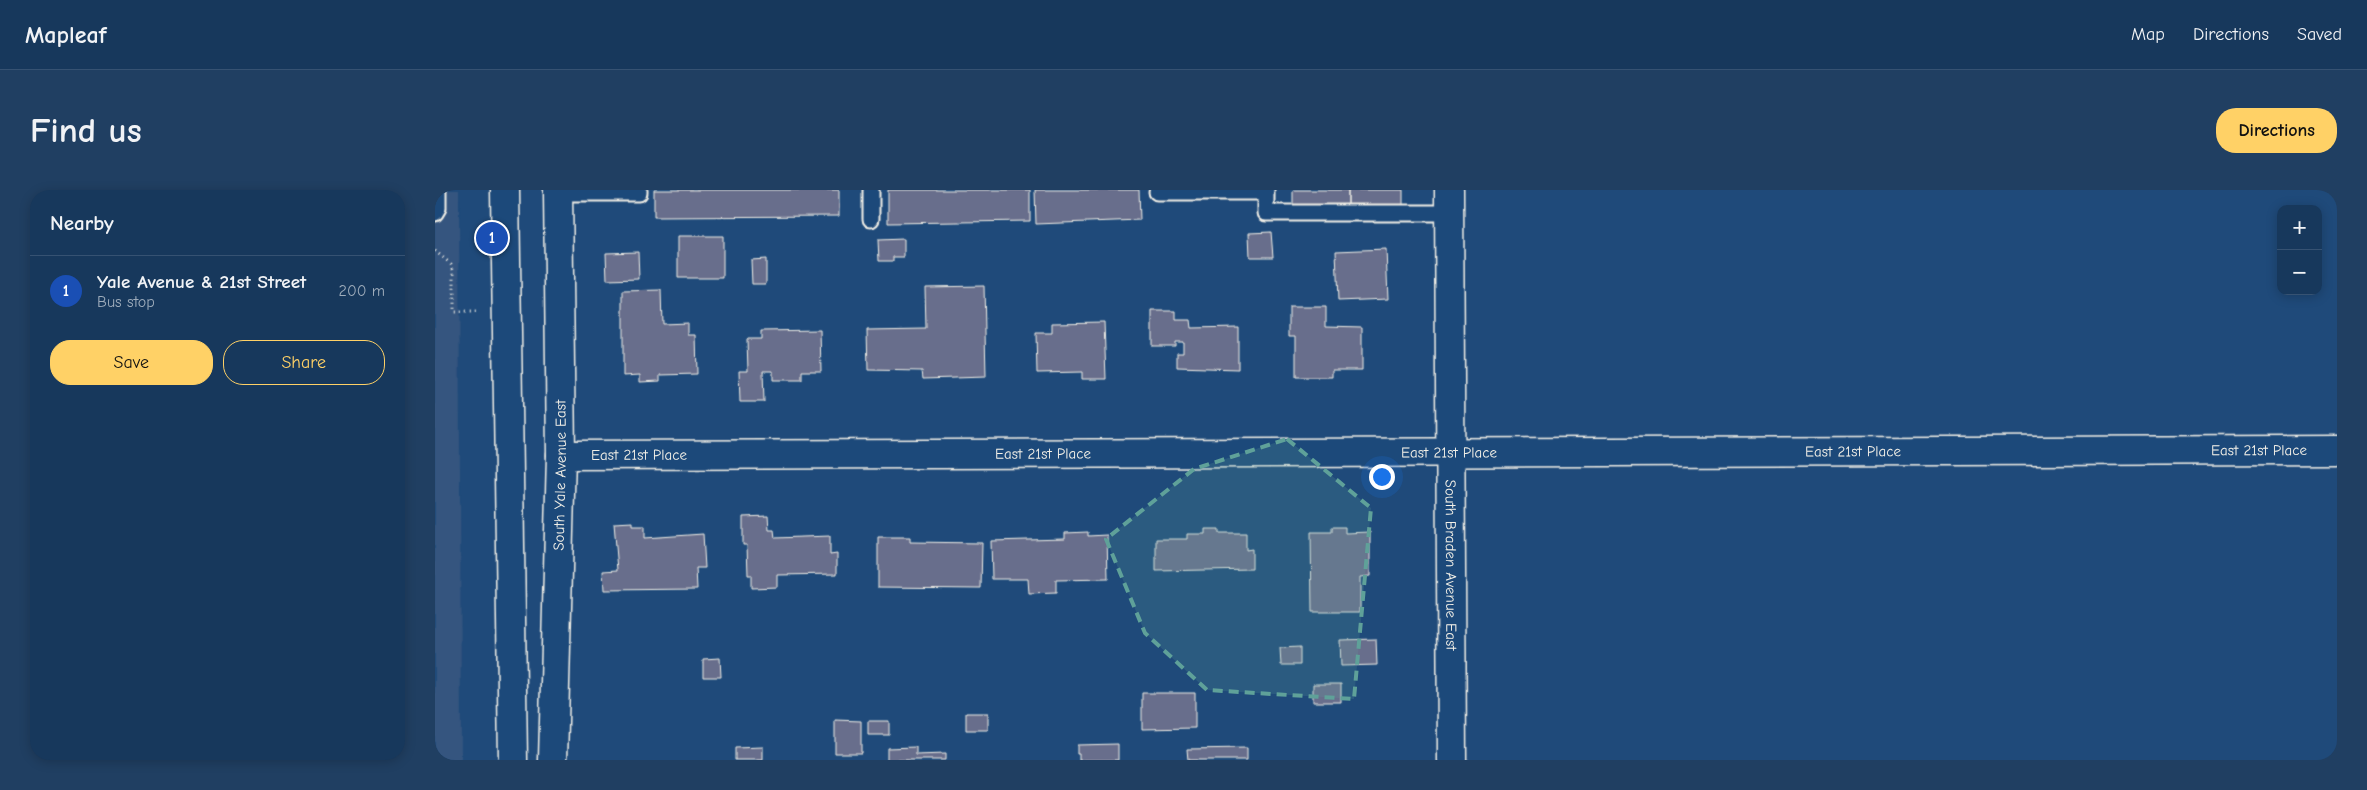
<!DOCTYPE html>
<meta charset="utf-8">
<style>
body{margin:0;font-family:"Comic Neue",sans-serif;background:#203f62;color:#f1f3f6}
.controls{position:absolute;right:15px;top:15px;display:grid;overflow:hidden;border-radius:10px;box-shadow:0 2px 12px #0003}
.controls button{width:45px;height:45px;display:grid;place-items:center;padding:0;border:0;border-bottom:1px solid #365272;background:#17385c;color:#f1f3f6;font:25px sans-serif}
.you{position:absolute;left:946px;top:286px;width:18px;height:18px;margin:-12px;border:4px solid #fff;border-radius:50%;background:#1a73e8;box-shadow:0 0 0 8px #1a73e833}
.badge{display:grid;place-items:center;width:32px;height:32px;border-radius:50%;background:#ffd166;color:#fff;font-size:16px;font-weight:700}
.pin{position:absolute;translate:-50% -50%;border:2px solid #fff;box-shadow:0 1px 5px #0006}
.list{margin:0;padding:0;list-style:none}
h2{display:flex;justify-content:space-between;align-items:center;height:65px;margin:0;padding:0 20px;font-size:21px}
h2 small{font-size:16px;font-weight:400;color:#9eacbb}
.list li{display:grid;grid-template-columns:32px 1fr auto;gap:15px;align-items:center;box-sizing:border-box;height:70px;padding:0 20px;border-top:1px solid #365272}
.list b{display:block;font-size:19px;white-space:nowrap}
.list p{margin:0;font-size:16px;white-space:nowrap;color:#9eacbb}
.list em{font-size:16px;font-style:normal;color:#9eacbb}
.actions{display:flex;gap:10px;padding:15px 20px}
.actions a{flex:1;padding:11px 0;border:1px solid #ffd166;border-radius:20px;text-align:center;font-size:18px;color:#ffd166}
.actions .main{background:#ffd166;color:#111}
.map{position:relative;flex:none;width:1902px;height:570px;overflow:hidden;border-radius:20px}
header{display:flex;align-items:center;gap:30px;box-sizing:border-box;height:70px;padding:0 25px;background:#17385c;border-bottom:1px solid #365272}
header strong{font-size:24px}
nav{display:flex;gap:28px;margin-inline-start:auto;font-size:18px}
.intro{display:flex;align-items:center;justify-content:space-between;box-sizing:border-box;height:120px;padding:0 30px}
h1{margin:0;font-size:35px}
.button{padding:12px 22px;border-radius:20px;background:#ffd166;color:#111;font-size:18px;font-weight:700}
main{display:flex;gap:30px;padding:0 30px}
aside{flex:1;background:#17385c;border-radius:20px;box-shadow:0 2px 12px #0003}
.map>svg:first-child{display:block}
.built{fill:#35557f}
.building{fill:#676e8c;stroke:#f4f1e8}
.lines{fill:none;stroke-linecap:round;stroke-linejoin:round}
.lane-casing{stroke:#f4f1e8;stroke-width:19}
.street-casing{stroke:#f4f1e8;stroke-width:31}
.secondary-casing{stroke:#f4f1e8;stroke-width:31}
.path{stroke:#f4f1e8;stroke-width:3;stroke-dasharray:1 4;stroke-linecap:butt}
.lane{stroke:#1f4a7a;stroke-width:15}
.street{stroke:#1f4a7a;stroke-width:28}
.secondary{stroke:#1f4a7a;stroke-width:28}
.marked{fill:#5fa199;fill-opacity:0.2;stroke:#5fa199;stroke-width:4;stroke-dasharray:10 6;stroke-linejoin:round}
.labels{text-anchor:middle;stroke-width:5;stroke-linejoin:round;paint-order:stroke}
.street-label{font-size:15px;fill:#f4f1e8;stroke:#1f4a7a}
</style>
<header>
<strong>Mapleaf</strong>
<nav><a>Map</a><a>Directions</a><a>Saved</a></nav>
</header>
<div class="intro"><h1>Find us</h1><a class="button">Directions</a></div>
<main>
<aside>
<h2>Nearby<small></small></h2>
<ul class="list">
<li><span class="badge" style="background:#1a4fb4">1</span><div><b>Yale Avenue &amp; 21st Street</b><p>Bus stop</p></div><em>200 m</em></li>
</ul>
<div class="actions"><a class="main">Save</a><a>Share</a></div>
</aside>
<div class="map">
<svg width="1902" height="570" viewBox="0 0 1902 570">
<rect width="100%" height="100%" fill="#1f4a7a"/>
<filter id="ink" filterUnits="userSpaceOnUse"><feTurbulence type="fractalNoise" baseFrequency=".02" numOctaves="2"/><feDisplacementMap in="SourceGraphic" scale="10" xChannelSelector="R" yChannelSelector="G"/><feConvolveMatrix kernelMatrix="1 2 1 2 8 2 1 2 1" color-interpolation-filters="sRGB"/></filter>
<g filter="url(#ink)">
<!-- built -->
<path class="built" d="M0,0H24L26,570H0Z"/>
<!-- building -->
<path class="building" d="M219,0H404V26L219,27Z
M453,0H595V31L453,33Z
M600,0H704L705,30L601,34Z
M858,0H913V21H858Z
M913,0H968V20L913,21Z
M836,42L838,67H815L814,43Z
M243,46H288V88H243Z
M469,49V67H458V71H444L443,50Z
M951,59L953,109L903,111L901,61Z
M203,62L204,89L172,90L171,63Z
M331,69V94H317L316,70Z
M549,96L551,187L488,189L487,181L433,180L432,140L491,139L490,97Z
M226,100L227,134L253,133V145H261L262,184L225,185V191L205,192V185L188,186V101Z
M854,117H891V136L927,137V180H897V187H861V146H854Z
M717,121H741V130H755L756,138L803,137V179L742,177V163H748V152H740V156H717Z
M669,132L671,189H647V182L602,183L601,143H617V133Z
M385,140L386,181H367V190H338V181H328L329,212H305L304,181H313L312,149H326V141Z
M333,326L334,340H339L340,348L395,346V365L402,364V384L342,385V397L316,398V385H313L312,355H308V327Z
M198,332V336H210V348L268,344L270,378H261L262,399L169,400L168,381L183,380L179,333Z
M897,337H910V343L935,342V386L925,387V422H877L876,342H897Z
M770,339H784V343H811V360L817,359V379L721,381V349H752V344H770Z
M653,342V346L672,345L673,389L621,390V403L594,404L593,389H557L556,351L630,349V343Z
M443,347H475V352L547,353L546,398L443,397Z
M941,449L942,475L906,476L905,450Z
M865,457V475H846L845,458Z
M285,468L286,487H268V469Z
M878,494H906V512H878Z
M707,503H760V538L707,539Z
M531,523H553V540H531Z
M400,530L426,531V563H400Z
M433,531H454V545H433Z
M683,554V570H644V564H642V555Z
M328,557V570H300V558Z
M481,557V565L510,564V570H452V558Z
M812,558V570H753L752,559Z"/>
<g class="lines">
<!-- lane casing -->
<g class="lane-casing">
<path id="lane" d="M436,0V29
M831,0V23H1014
M722,2H831
M123,3H204V0
M0,23L3,18V0"/>
</g>
<!-- street casing -->
<g class="street-casing">
<g id="street">
<path id="s1" d="M1014,0L1017,570"/>
<path id="s2" d="M126,265L1902,260"/>
</g>
</g>
<!-- secondary casing -->
<g class="secondary-casing">
<g id="secondary">
<path d="M70,0L78,570"/>
<path id="s3" d="M118,570L126,265L123,0"/>
</g>
</g>
<!-- path -->
<path class="path" d="M0,61L16,74L19,81V122H44"/>
<!-- lane -->
<use href="#lane" class="lane"/>
<!-- street -->
<use href="#street" class="street"/>
<!-- secondary -->
<use href="#secondary" class="secondary"/>
</g>
</g>
<!-- marked area -->
<path class="marked" d="M852,249L936,318L919,509L772,500L710,443L671,349L759,279Z"/>
<g class="labels">
<!-- street labels -->
<g class="street-label">
<text dy="5" stroke="none"><textPath href="#s2" startOffset="1698">East 21st Place</textPath></text>
<text dy="5" stroke="none"><textPath href="#s2" startOffset="1292">East 21st Place</textPath></text>
<text dy="5" stroke="none"><textPath href="#s2" startOffset="482">East 21st Place</textPath></text>
<text dy="5" stroke="none"><textPath href="#s2" startOffset="888">East 21st Place</textPath></text>
<text dy="5" stroke="none"><textPath href="#s2" startOffset="78">East 21st Place</textPath></text>
<text dy="5" stroke="none"><textPath href="#s3" startOffset="285">South Yale Avenue East</textPath></text>
<text dy="5" stroke="none"><textPath href="#s1" startOffset="375">South Braden Avenue East</textPath></text>
</g>
</g>
</svg>
<div class="controls">
<button>+</button>
<button>−</button>
</div>
<div class="you"></div>
<div class="pin badge" style="left:57px;top:48px;background:#1a4fb4">1</div>
</div>
</main>
